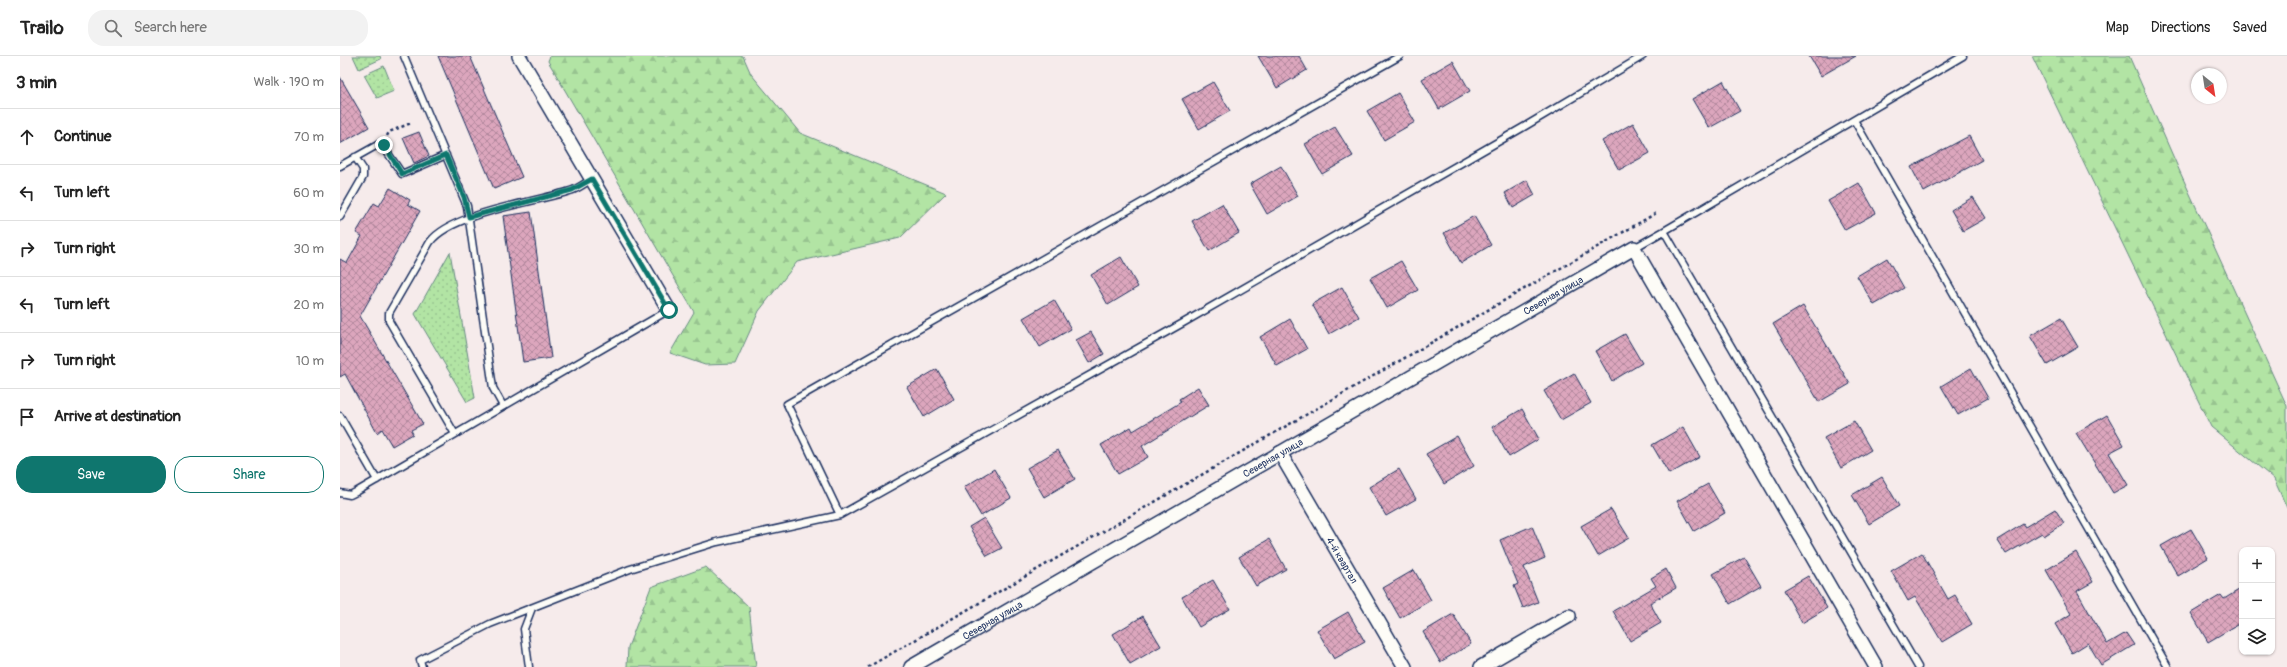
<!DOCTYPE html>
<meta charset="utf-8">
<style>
body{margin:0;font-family:Pangolin,sans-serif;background:#f2f2f2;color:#222}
.controls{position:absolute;right:12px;bottom:12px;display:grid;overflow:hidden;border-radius:8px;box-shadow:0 1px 3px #0004}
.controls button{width:36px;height:36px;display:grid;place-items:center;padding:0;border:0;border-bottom:1px solid #e0e0e0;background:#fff;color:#222;font:20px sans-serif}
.compass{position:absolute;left:1851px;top:12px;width:36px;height:36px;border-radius:50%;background:#fff;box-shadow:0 1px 3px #0004;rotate:150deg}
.stop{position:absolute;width:12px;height:12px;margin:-9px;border:3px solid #0f766e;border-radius:50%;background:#fff}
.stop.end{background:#0f766e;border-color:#fff;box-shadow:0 1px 4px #0008}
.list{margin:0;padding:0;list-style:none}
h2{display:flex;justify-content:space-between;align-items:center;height:52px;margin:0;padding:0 16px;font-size:17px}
h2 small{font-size:13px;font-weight:400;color:#767676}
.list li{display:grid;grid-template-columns:26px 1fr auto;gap:12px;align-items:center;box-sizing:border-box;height:56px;padding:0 16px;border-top:1px solid #e0e0e0}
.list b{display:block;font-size:15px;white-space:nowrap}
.list em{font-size:13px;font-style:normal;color:#767676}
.actions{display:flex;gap:8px;padding:12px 16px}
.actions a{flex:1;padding:9px 0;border:1px solid #0f766e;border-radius:16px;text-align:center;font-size:14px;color:#0f766e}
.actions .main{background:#0f766e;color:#fff}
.icon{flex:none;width:22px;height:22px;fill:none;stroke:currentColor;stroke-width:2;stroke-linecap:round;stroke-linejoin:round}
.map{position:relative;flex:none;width:1947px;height:611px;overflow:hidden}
header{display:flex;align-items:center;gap:24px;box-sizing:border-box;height:56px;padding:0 20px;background:#fff;border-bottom:1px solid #e0e0e0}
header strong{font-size:19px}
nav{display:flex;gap:22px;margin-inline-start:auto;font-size:14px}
.search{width:280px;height:36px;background:#f2f2f2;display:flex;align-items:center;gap:10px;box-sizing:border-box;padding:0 14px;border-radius:16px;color:#767676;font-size:15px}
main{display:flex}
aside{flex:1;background:#fff}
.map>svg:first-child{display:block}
.grass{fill:url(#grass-dots);stroke:#668a81}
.forest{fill:url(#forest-firs);stroke:#668a81}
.building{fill:url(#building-cross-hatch);stroke:#1b2f5e}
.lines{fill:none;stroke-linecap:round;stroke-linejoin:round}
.lane-casing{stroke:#1b2f5e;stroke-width:9}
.street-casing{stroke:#1b2f5e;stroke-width:16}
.path{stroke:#1b2f5e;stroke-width:2.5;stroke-dasharray:3 3;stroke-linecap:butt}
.lane{stroke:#fdfcf7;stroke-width:6}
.street{stroke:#fdfcf7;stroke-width:13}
.route{stroke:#0f766e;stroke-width:5}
.labels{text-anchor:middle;stroke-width:3.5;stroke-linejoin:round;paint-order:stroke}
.street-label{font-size:10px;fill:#1b2f5e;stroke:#fdfcf7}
</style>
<header>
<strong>Trailo</strong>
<div class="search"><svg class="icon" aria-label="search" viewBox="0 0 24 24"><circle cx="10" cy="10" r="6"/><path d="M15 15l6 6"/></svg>Search here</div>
<nav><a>Map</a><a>Directions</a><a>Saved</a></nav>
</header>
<main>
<aside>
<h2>3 min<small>Walk · 190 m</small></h2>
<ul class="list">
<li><svg class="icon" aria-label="ahead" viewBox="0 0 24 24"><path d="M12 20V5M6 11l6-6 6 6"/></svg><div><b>Continue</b></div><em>70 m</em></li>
<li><svg class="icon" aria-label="left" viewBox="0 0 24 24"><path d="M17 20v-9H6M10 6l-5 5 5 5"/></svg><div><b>Turn left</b></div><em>60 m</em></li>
<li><svg class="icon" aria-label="right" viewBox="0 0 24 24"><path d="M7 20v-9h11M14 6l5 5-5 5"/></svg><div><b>Turn right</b></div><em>30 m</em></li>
<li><svg class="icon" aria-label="left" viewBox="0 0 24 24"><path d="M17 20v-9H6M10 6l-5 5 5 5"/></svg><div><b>Turn left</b></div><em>20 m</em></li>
<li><svg class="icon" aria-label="right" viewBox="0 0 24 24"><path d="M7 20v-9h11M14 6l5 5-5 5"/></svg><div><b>Turn right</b></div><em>10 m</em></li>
<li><svg class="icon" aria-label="arrive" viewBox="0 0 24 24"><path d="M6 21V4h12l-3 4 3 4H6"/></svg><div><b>Arrive at destination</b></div></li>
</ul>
<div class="actions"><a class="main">Save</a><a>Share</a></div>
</aside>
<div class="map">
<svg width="1947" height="611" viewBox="0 0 1947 611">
<defs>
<pattern id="grass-dots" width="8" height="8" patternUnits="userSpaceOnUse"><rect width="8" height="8" fill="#b2e4a4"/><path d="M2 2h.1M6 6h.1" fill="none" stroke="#98c490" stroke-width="1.8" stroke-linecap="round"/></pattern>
<pattern id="forest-firs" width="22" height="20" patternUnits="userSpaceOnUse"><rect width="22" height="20" fill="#b2e4a4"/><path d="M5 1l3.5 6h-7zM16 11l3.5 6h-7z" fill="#98c490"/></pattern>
<pattern id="building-cross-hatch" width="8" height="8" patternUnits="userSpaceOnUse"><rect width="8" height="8" fill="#dca6bd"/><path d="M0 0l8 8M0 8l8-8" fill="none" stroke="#b2889d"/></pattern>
</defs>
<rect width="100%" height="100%" fill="#f6ebeb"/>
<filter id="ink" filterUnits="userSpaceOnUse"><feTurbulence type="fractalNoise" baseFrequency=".025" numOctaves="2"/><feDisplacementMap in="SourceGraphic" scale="8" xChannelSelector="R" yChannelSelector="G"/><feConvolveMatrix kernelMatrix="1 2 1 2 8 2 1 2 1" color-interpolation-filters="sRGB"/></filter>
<g filter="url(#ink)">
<!-- grass -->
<path class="grass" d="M13,0H40L41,3L19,13Z
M44,10L54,35L37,42L24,19Z
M110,196L135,342L127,346L75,258Z"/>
<!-- forest -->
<path class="forest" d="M210,0H403L411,18L460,77L606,137L560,182L457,206L419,255L395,308L365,309L330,297L354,256L208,5Z
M1692,0H1789L1840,116L1947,350V452L1934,423L1871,371Z
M366,511L409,551L416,611H287L288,591L311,531Z"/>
<!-- building -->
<path class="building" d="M98,0H130L182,121L154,133Z
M918,0H959L967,14L937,32Z
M1469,0H1516L1481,20Z
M1113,5L1130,35L1099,53L1082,23Z
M0,21L29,71L0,88Z
M1383,25L1400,55L1369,72L1352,43Z
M873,26L890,55L859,73L842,43Z
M1058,37L1075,66L1044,84L1027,55Z
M1293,67L1310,97L1279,114L1262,85Z
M995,71L1013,100L982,118L965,88Z
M79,76L89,100L74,107L63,82Z
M1629,80L1642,104L1584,136L1571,111Z
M941,110L958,140L927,158L910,128Z
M1187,124L1195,139L1173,152L1165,137Z
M1519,127L1536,157L1505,174L1488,145Z
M50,132L70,144L68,148L80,155L20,260L83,368L71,374L73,378L52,390L42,373L37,377L5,318L0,321V203L7,207L22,180L16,177L34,147L39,150Z
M1633,141L1646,162L1623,175L1611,154Z
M882,148L899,177L869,195L852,165Z
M191,156L211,302L183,306L163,160Z
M1134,160L1151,189L1121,207L1104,177Z
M781,201L798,231L768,249L751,219Z
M1547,202L1564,232L1534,249L1517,220Z
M1061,205L1078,234L1047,252L1030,222Z
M1002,231L1019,261L989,278L972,248Z
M714,244L731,273L700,291L683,262Z
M1463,250L1510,328L1479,346L1433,268Z
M1721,262L1738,291L1707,309L1690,280Z
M950,263L967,293L937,310L920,281Z
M751,276L764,298L749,307L736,284Z
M1285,278L1302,307L1272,325L1255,295Z
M1631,312L1648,342L1618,359L1601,330Z
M597,313L614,343L584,361L567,331Z
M1234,317L1251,347L1221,364L1204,335Z
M858,331L869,349L802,390L808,401L778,418L761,389L791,371L793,375L841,346L839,343Z
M1182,353L1199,383L1169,401L1152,371Z
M1767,359L1784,389L1769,397L1788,429L1773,437L1736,377Z
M1514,365L1531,394L1501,412L1484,382Z
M1343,371L1360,401L1329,418L1312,389Z
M1117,380L1134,410L1104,428L1086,398Z
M718,394L735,423L704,441L687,412Z
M654,413L671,442L641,460L624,431Z
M1059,413L1076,443L1046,460L1029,431Z
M1542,421L1559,450L1529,468L1512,439Z
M1368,428L1385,457L1354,475L1337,445Z
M1271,453L1289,482L1258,500L1241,470Z
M1715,453L1724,467L1704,480L1702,477L1666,498L1657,484L1683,468L1685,471Z
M644,462L662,492L647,500L629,471Z
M1192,470L1205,502L1184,511L1198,546L1183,552L1174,530L1178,528L1160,484Z
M1851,473L1868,502L1838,520L1821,490Z
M929,483L946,513L916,530L899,501Z
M1736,496L1753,526L1737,535L1767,588L1786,577L1794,589L1761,609L1748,587L1732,597L1715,568L1731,558L1706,514Z
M1582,497L1608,543L1615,539L1632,568L1602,586L1575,541L1568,545L1551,515Z
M1404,501L1421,530L1390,548L1373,518Z
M1326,513L1336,532L1310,547L1321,567L1290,585L1273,555L1316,530L1311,522Z
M1074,514L1091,544L1060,562L1043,532Z
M1468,520L1487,552L1462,567L1444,534Z
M873,524L890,553L859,571L842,541Z
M1902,532V566L1868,586L1851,557L1881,539L1884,543Z
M1008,556L1025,586L994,603L977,574Z
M1113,558L1131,588L1100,606L1083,576Z
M803,560L821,590L790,608L773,578Z"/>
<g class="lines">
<!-- lane casing -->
<g class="lane-casing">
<path id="lane" d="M64,0L127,150L153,332L163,350
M1514,64L1828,611
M0,110L41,87L62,118L106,99
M0,161L23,121V113L15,101
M1294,192L1324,175
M0,360L37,424
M115,378L49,265V257L90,186C111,157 196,146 230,135C238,133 245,127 252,123
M0,437L10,439L16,436L329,254
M500,459L447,348L1060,0
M82,611L80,604L150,568L290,513L377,486L500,459L843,267L1182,72L1303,0
M189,611L184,573L192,552
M1578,611L1324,175L1623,0"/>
</g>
<!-- street casing -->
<g class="street-casing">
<g id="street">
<path d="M179,0L329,254"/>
<path id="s1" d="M940,397L1065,611"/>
<path id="s2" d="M571,611L1294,192L1536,611"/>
<path d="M1141,611L1229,560"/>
</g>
</g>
<!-- path -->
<path class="path" d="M47,80L49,76L71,67
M528,611L1318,156"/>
<!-- lane -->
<use href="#lane" class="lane"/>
<!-- street -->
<use href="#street" class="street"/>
</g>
</g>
<g class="lines" filter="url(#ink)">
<!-- route -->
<path class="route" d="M44,89L62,118L106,99L124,141L129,161L232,134L252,123L329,254"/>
</g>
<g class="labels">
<!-- street labels -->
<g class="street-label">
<text dy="4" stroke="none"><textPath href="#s2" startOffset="742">Северная улица</textPath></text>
<text dy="4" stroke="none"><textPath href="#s2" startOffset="418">Северная улица</textPath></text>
<text dy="4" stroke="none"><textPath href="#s1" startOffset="124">4-й квартал</textPath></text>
<text dy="4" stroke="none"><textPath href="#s2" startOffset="94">Северная улица</textPath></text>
</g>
</g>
</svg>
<div class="controls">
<button>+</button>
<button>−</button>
<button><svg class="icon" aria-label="layers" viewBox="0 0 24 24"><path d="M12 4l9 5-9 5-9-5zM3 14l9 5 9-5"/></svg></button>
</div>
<svg class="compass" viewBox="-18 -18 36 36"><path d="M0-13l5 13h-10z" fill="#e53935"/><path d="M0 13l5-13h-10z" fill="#767676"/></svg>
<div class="stop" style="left:329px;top:254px"></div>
<div class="stop end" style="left:44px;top:89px"></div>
</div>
</main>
